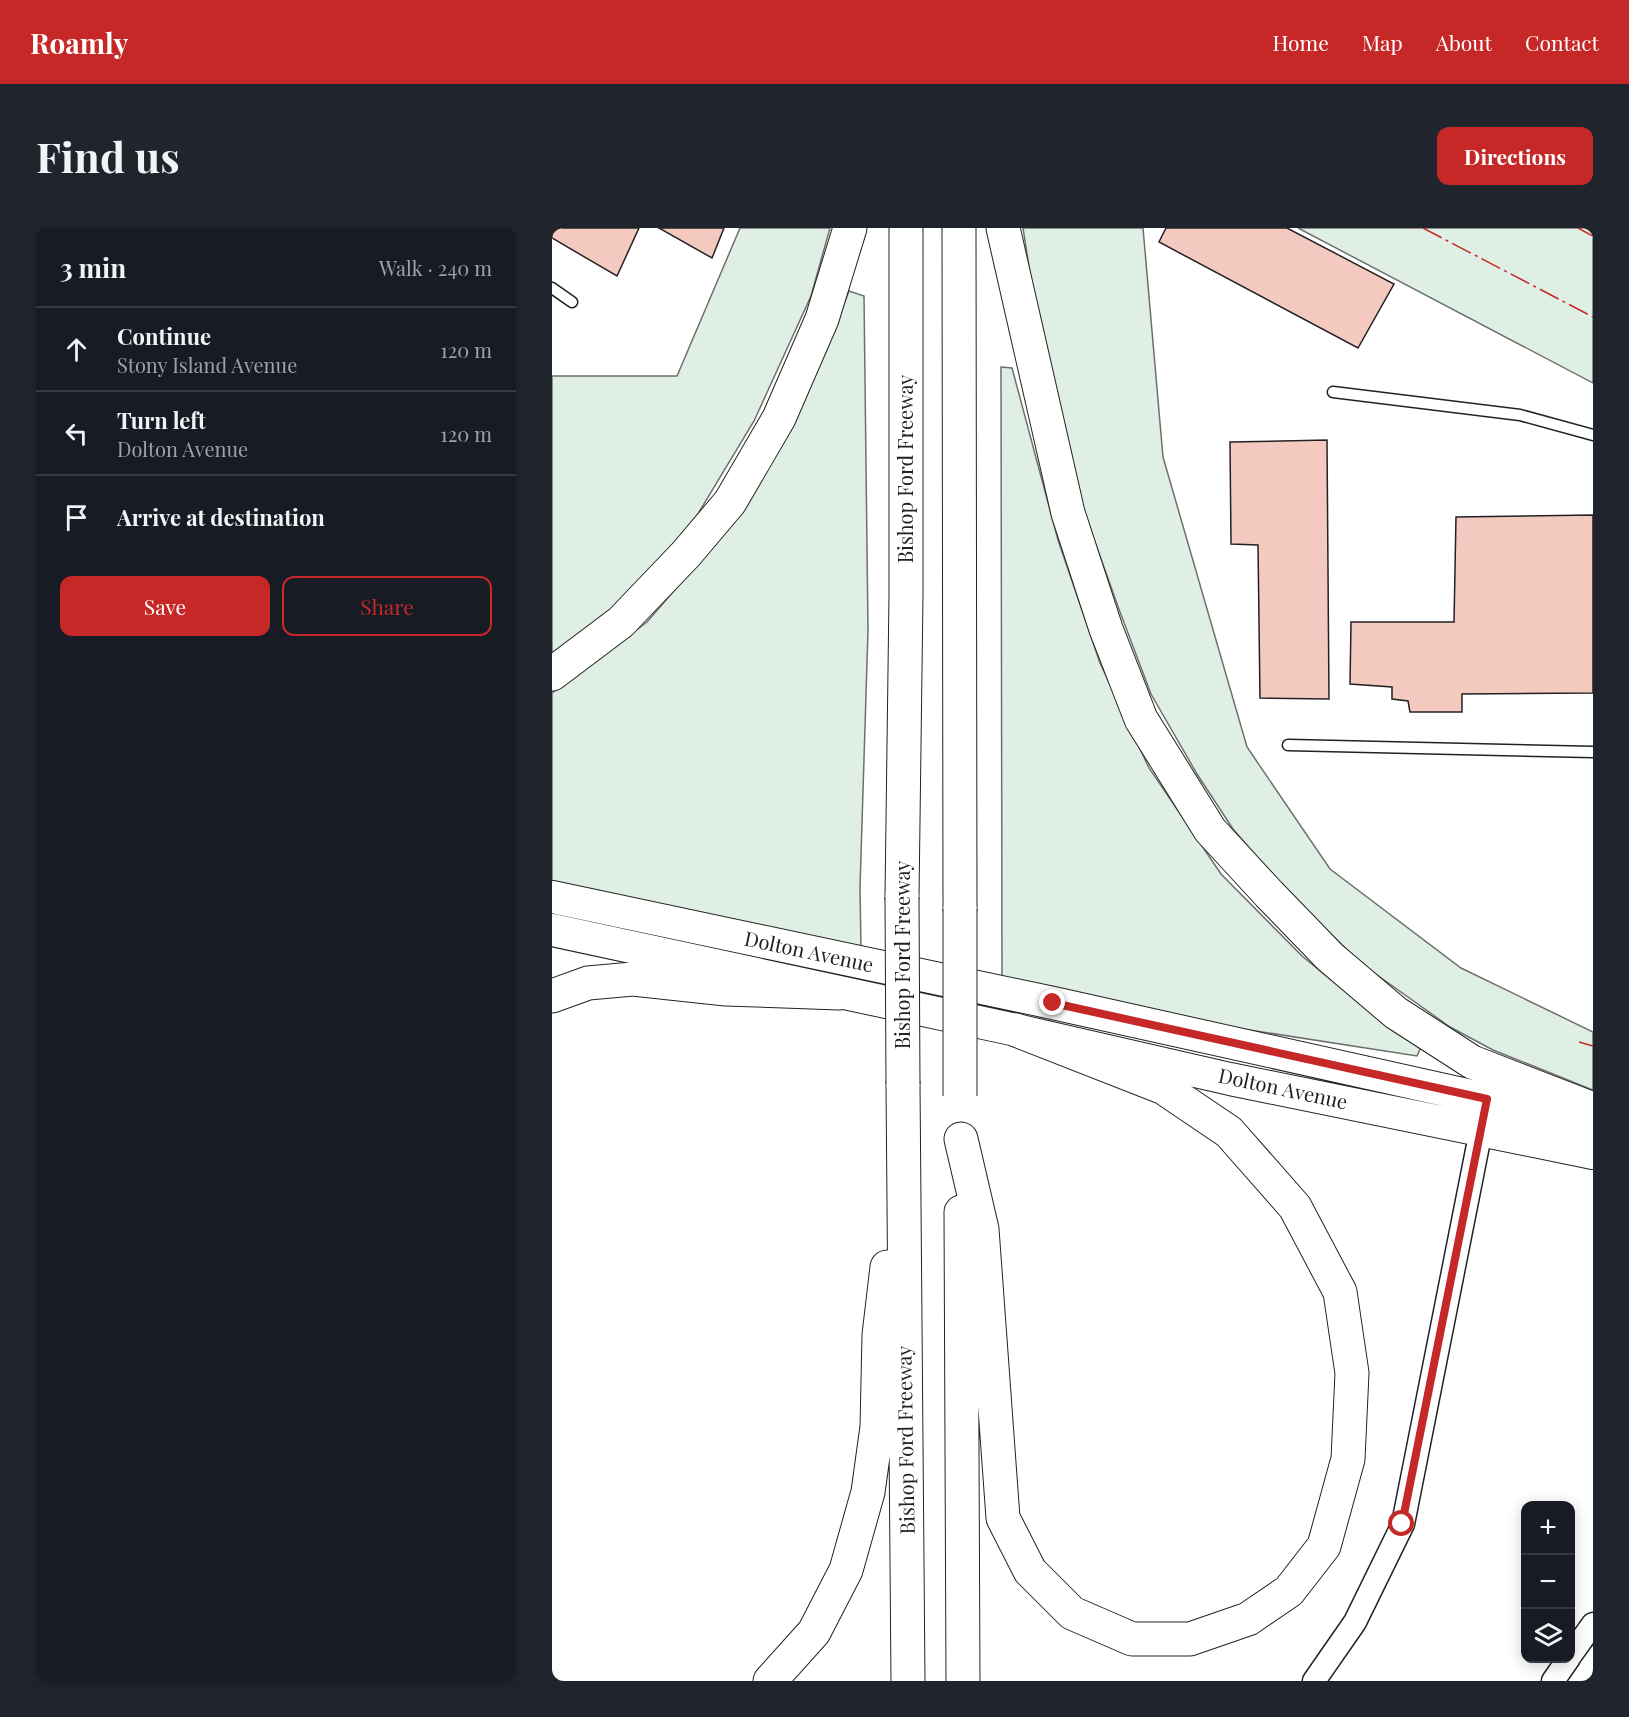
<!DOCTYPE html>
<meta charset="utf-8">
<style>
body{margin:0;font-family:"Playfair Display",serif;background:#20242c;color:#f1f3f6}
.controls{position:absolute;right:18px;bottom:18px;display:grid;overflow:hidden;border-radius:12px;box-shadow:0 3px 15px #0003}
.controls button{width:54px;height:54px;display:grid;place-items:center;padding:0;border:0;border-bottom:2px solid #363941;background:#171b24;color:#f1f3f6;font:30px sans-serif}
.stop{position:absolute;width:18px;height:18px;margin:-14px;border:4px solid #c62828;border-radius:50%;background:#fff}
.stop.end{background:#c62828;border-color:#fff;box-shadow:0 2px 6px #0008}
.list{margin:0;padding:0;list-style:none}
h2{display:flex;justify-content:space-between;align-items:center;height:78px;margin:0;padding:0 24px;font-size:26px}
h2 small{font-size:20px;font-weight:400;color:#9ea1a6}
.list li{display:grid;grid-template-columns:39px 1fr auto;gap:18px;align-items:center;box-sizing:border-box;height:84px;padding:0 24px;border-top:2px solid #363941}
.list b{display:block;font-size:22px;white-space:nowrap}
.list p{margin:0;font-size:20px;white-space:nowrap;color:#9ea1a6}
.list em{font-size:20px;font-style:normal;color:#9ea1a6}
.actions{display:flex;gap:12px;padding:18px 24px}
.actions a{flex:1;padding:14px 0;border:2px solid #c62828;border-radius:12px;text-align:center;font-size:21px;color:#c62828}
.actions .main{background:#c62828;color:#fff}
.icon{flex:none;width:33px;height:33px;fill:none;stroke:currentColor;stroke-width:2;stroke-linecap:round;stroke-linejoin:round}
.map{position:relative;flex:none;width:1041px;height:1453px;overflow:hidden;border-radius:12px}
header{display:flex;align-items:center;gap:36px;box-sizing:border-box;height:84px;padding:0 30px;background:#c62828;color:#fff}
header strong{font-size:28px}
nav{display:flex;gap:33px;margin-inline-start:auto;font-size:21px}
.intro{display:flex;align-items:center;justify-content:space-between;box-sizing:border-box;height:144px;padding:0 36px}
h1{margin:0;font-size:42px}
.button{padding:15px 27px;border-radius:12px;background:#c62828;color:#fff;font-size:21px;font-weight:700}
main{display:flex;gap:36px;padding:0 36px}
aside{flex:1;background:#171b24;border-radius:12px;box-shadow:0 3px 15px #0003}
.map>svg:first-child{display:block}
.green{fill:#e0efe3;stroke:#6f6f6f;stroke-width:1.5}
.building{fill:#f3c9c0;stroke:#222;stroke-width:1.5}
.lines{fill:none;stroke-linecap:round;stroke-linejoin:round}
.lane-casing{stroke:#222;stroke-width:13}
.street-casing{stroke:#222;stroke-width:25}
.secondary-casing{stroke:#222;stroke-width:34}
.highway-casing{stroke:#222;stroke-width:35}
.lane{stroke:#fff;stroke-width:10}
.street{stroke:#fff;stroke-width:22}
.secondary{stroke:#fff;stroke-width:32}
.highway{stroke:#fff;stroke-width:33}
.highway-bridge-casing{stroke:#222;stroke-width:35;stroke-linecap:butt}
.highway-bridge{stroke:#fff;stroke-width:33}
.power{stroke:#c62828;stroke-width:1.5;stroke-dasharray:21 4.5 3 4.5;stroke-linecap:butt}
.route{stroke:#c62828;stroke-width:8}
.labels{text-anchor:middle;stroke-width:4.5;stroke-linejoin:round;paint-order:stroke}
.street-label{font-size:20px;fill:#222;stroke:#fff}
</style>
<header>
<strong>Roamly</strong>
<nav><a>Home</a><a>Map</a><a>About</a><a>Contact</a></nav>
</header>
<div class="intro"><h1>Find us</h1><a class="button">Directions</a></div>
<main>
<aside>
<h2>3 min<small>Walk · 240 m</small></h2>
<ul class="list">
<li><svg class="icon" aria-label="ahead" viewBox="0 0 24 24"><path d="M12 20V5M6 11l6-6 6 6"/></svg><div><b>Continue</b><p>Stony Island Avenue</p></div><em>120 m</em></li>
<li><svg class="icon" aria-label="left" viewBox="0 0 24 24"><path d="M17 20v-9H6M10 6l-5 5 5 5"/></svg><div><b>Turn left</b><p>Dolton Avenue</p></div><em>120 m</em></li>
<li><svg class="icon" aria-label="arrive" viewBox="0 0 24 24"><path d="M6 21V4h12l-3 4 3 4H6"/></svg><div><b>Arrive at destination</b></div></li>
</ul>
<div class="actions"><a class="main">Save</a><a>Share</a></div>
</aside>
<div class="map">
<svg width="1041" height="1453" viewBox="0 0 1041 1453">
<rect width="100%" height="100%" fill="#fff"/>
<!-- green -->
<path class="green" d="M188,0H278L259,68L202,193L138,299L64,384L0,425V148H125Z
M471,0H591L611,229L695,519L778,641L909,740L1041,804V862L941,822L898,799L811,737L739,668L681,601L645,546L599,466L568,384L529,275L483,78Z
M746,0H1041V155Z
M297,63L312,68L316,402L308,660L309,722L0,654V465L95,394L173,304L234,210L275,120Z
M449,139L460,140L506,312L548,435L597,540L669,646L750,728L817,783L869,819L865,828L653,795L450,750Z"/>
<!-- building -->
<path class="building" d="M0,0H87L65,48L0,10Z
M107,0H172L160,30Z
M614,0H735L842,56L806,120L607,14Z
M775,212L777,471L708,470L706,317L679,316L678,214Z
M1041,287V465L910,466V484H858L856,473L840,471V459L798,456L799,394H902L904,289Z"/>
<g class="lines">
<!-- lane casing -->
<g class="lane-casing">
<path id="lane" d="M0,60L20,74
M781,164L968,187L1041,207
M736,517L1041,524"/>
</g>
<!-- street casing -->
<g class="street-casing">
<path id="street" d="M1018,1428L1041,1396
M762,1453L803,1394L851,1296L932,887
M1001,1453L1017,1430"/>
</g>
<!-- secondary casing -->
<g class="secondary-casing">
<path id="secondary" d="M0,669L501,775L1041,895
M0,702L464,802L678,851L1041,925"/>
</g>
<!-- highway casing -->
<g class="highway-casing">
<path id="highway" d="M407,0L408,681
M451,0L516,285L554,401L589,491L658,602L717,666L778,729L844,785L920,834L1041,881
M0,446L69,394L134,326L178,274L227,190L270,91L298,0
M350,669L354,367V0
M0,768L36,755L81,751L174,761L287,765
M351,856L356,1453
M409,911L430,1001L451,1290L478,1343L520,1385L580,1411H638L696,1391L737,1363L772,1318L796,1231L800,1145L788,1064L743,979L677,904L612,860L464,802
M409,984L411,1453
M218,1453L262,1404L294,1342L316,1264L325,1199L327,1107L335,1039"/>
</g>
<!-- lane -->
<use href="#lane" class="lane"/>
<!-- street -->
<use href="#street" class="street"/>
<!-- secondary -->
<use href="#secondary" class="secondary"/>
<!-- highway -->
<use href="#highway" class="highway"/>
<!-- highway-bridge casing -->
<g class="highway-bridge-casing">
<path id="highway-bridge" d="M350,669L351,856
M408,681V868"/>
</g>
<!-- highway-bridge -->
<use href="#highway-bridge" class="highway-bridge"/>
<!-- power -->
<path class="power" d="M871,0L1041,89
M1026,0L1041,8
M1027,814L1041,818"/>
</g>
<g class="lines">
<!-- route -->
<path class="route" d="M501,775L935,871L850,1296"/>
</g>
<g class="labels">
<!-- street labels -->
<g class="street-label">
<text transform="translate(354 241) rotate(-90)" y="7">Bishop Ford Freeway</text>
<text transform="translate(257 724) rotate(12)" y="7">Dolton Avenue</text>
<text transform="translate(351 727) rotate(-90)" y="7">Bishop Ford Freeway</text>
<text transform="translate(731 861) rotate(12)" y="7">Dolton Avenue</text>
<text transform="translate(354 1212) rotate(-91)" y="7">Bishop Ford Freeway</text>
</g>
</g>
</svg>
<div class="controls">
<button>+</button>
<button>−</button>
<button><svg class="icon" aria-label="layers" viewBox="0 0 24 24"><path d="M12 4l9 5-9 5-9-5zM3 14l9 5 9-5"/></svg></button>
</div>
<div class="stop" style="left:850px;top:1296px"></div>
<div class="stop end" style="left:501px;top:775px"></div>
</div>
</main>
